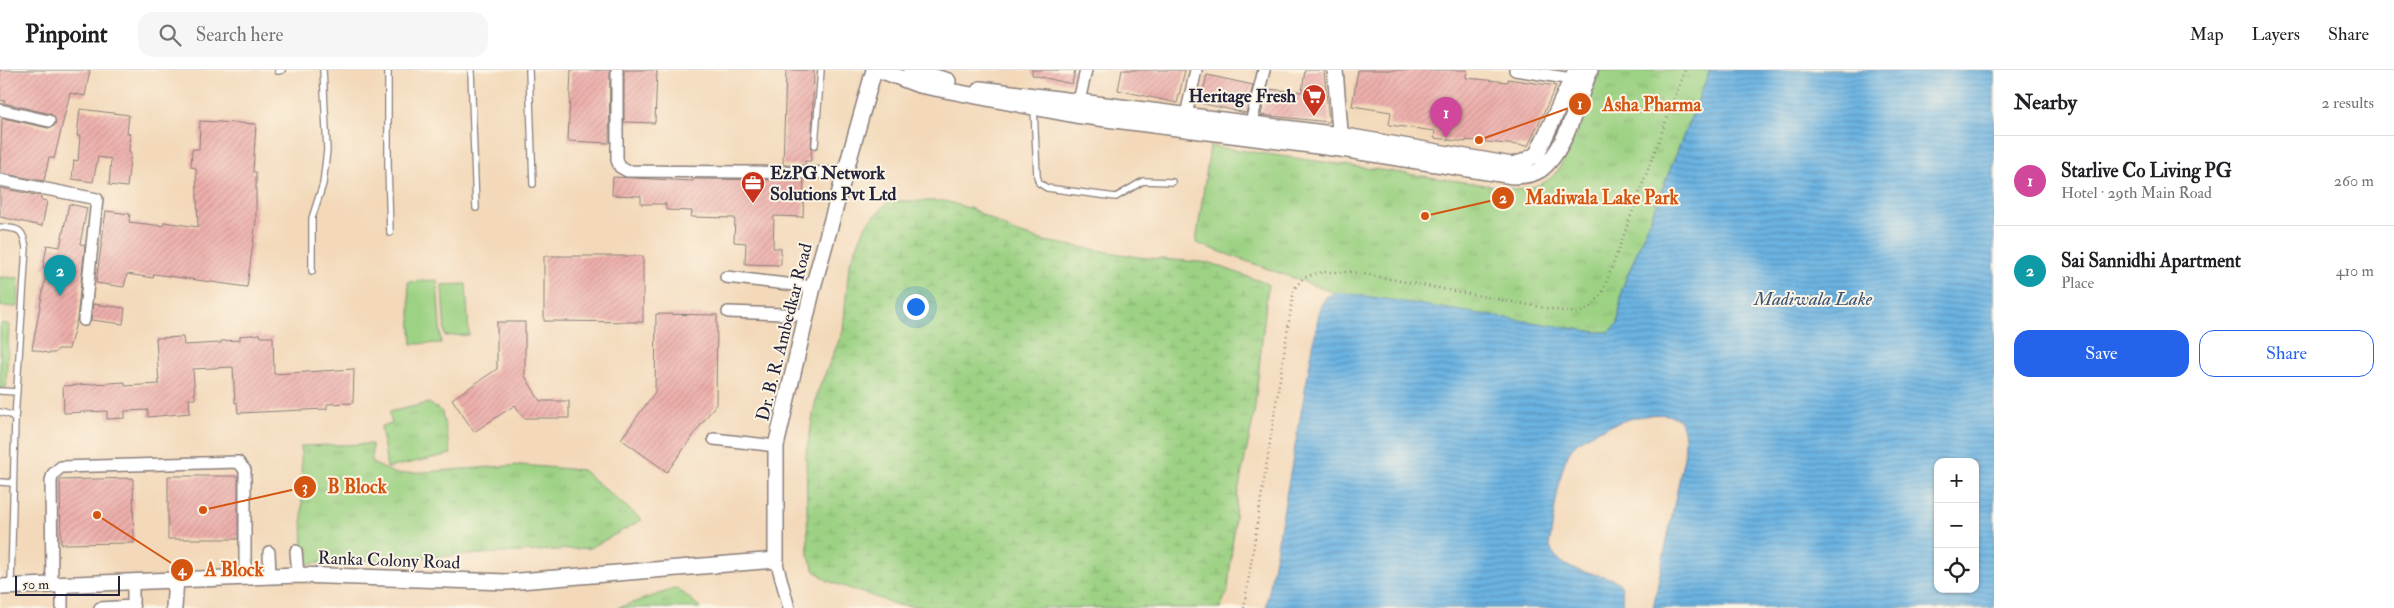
<!DOCTYPE html>
<meta charset="utf-8">
<style>
body{margin:0;font-family:"IM FELL Double Pica",serif;background:#f6f6f6;color:#202124}
.controls{position:absolute;right:15px;bottom:15px;display:grid;overflow:hidden;border-radius:10px;box-shadow:0 1px 4px #0004}
.controls button{width:45px;height:45px;display:grid;place-items:center;padding:0;border:0;border-bottom:1px solid #e0e0e0;background:#fff;color:#202124;font:25px sans-serif}
.scale{position:absolute;left:15px;bottom:12px;width:105px;box-sizing:border-box;padding-left:5px;border:2px solid #22223b;border-top:0;font-size:14px;line-height:18px;white-space:nowrap;color:#22223b;-webkit-text-stroke:4px #fcf5e5;paint-order:stroke}
.you{position:absolute;left:915px;top:236px;width:18px;height:18px;margin:-12px;border:4px solid #fff;border-radius:50%;background:#1a73e8;box-shadow:0 0 0 8px #1a73e833}
.badge{display:grid;place-items:center;width:32px;height:32px;border-radius:50%;background:#2563eb;color:#fff;font-size:16px;font-weight:700}
.pin{position:absolute;translate:-50% -41px;filter:drop-shadow(0 1px 2px #0008)}
.pin::after{content:'';position:absolute;top:26px;width:18px;height:15px;background:inherit;clip-path:polygon(0 0,100% 0,50% 100%)}
.list{margin:0;padding:0;list-style:none}
h2{display:flex;justify-content:space-between;align-items:center;height:65px;margin:0;padding:0 20px;font-size:21px}
h2 small{font-size:16px;font-weight:400;color:#757577}
.list li{display:grid;grid-template-columns:32px 1fr auto;gap:15px;align-items:center;box-sizing:border-box;height:90px;padding:0 20px;border-top:1px solid #e0e0e0}
.list b{display:block;font-size:19px;white-space:nowrap}
.list p{margin:0;font-size:16px;white-space:nowrap;color:#757577}
.list em{font-size:16px;font-style:normal;color:#757577}
.actions{display:flex;gap:10px;padding:15px 20px}
.actions a{flex:1;padding:11px 0;border:1px solid #2563eb;border-radius:15px;text-align:center;font-size:18px;color:#2563eb}
.actions .main{background:#2563eb;color:#fff}
.icon{flex:none;width:28px;height:28px;fill:none;stroke:currentColor;stroke-width:2;stroke-linecap:round;stroke-linejoin:round}
.map{position:relative;flex:none;width:1994px;height:538px;overflow:hidden}
header{display:flex;align-items:center;gap:30px;box-sizing:border-box;height:70px;padding:0 25px;background:#fff;border-bottom:1px solid #e0e0e0}
header strong{font-size:24px}
nav{display:flex;gap:28px;margin-inline-start:auto;font-size:18px}
.search{width:350px;height:45px;background:#f6f6f6;display:flex;align-items:center;gap:12px;box-sizing:border-box;padding:0 18px;border-radius:15px;color:#757577;font-size:19px}
main{display:flex}
aside{flex:1;background:#fff}
.map>svg:first-child{display:block}
.grass{fill:url(#grass-tufts);stroke:#607a60}
.wetland{fill:url(#wetland-marsh);stroke:#607a60}
.pitch{fill:#9dd284;stroke:#607a60}
.water{fill:url(#water-rules);stroke:#466a8e;fill-rule:evenodd}
.building{fill:url(#building-hatch)}
.lines{fill:none;stroke-linecap:round;stroke-linejoin:round}
.lane-casing{stroke:#8a7e7a;stroke-width:8}
.street-casing{stroke:#8a7e7a;stroke-width:14}
.secondary-casing{stroke:#8a7e7a;stroke-width:18}
.path{stroke:#8a7e7a;stroke-width:2.5;stroke-dasharray:1 4;stroke-linecap:butt}
.lane{stroke:#fff;stroke-width:5.5}
.street{stroke:#fff;stroke-width:11}
.secondary{stroke:#fff;stroke-width:15}
.labels{text-anchor:middle;stroke-width:4;stroke-linejoin:round;paint-order:stroke}
.poi-label{font-size:18px;font-weight:bold;fill:#22223b;stroke:#fcf5e5;text-anchor:end}
.street-label{font-size:18px;fill:#22223b;stroke:#fcf5e5}
.water-label{font-size:19px;font-style:italic;fill:#3c5575;stroke:#fcf5e5}
.leader{fill:none;stroke:#d45411;stroke-width:2}
.callout-dot{fill:#d45411;stroke:#fcf5e5;stroke-width:2}
.mark-label{font-size:15px;text-anchor:middle;font-weight:bold;fill:#fff}
.callout-label{font-size:19px;text-anchor:middle;font-weight:bold;fill:#d45411;stroke:#fcf5e5;stroke-width:4;stroke-linejoin:round;paint-order:stroke}
</style>
<header>
<strong>Pinpoint</strong>
<div class="search"><svg class="icon" aria-label="search" viewBox="0 0 24 24"><circle cx="10" cy="10" r="6"/><path d="M15 15l6 6"/></svg>Search here</div>
<nav><a>Map</a><a>Layers</a><a>Share</a></nav>
</header>
<main>
<div class="map">
<svg width="1994" height="538" viewBox="0 0 1994 538">
<defs>
<pattern id="grass-tufts" width="24" height="20" patternUnits="userSpaceOnUse" patternTransform="scale(1.25)"><rect width="24" height="20" fill="#9dd284"/><path d="M3 7l-1-3M5 7V3M7 7l1-3M15 17l-1-3M17 17v-4M19 17l1-3" fill="none" stroke="#87b473"/></pattern>
<pattern id="wetland-marsh" width="20" height="14" patternUnits="userSpaceOnUse" patternTransform="scale(1.25)"><rect width="20" height="14" fill="#9dd284"/><path d="M1 5h8M5 5V1M11 12h8M15 12V8" fill="none" stroke="#87b473"/></pattern>
<pattern id="water-rules" width="6" height="5" patternUnits="userSpaceOnUse" patternTransform="scale(1.25)"><rect width="6" height="5" fill="#6bb3e2"/><path d="M0 2.5h6" fill="none" stroke="#5891b8"/></pattern>
<pattern id="building-hatch" width="6" height="6" patternUnits="userSpaceOnUse" patternTransform="scale(1.25)"><rect width="6" height="6" fill="#edafab"/><path d="M-1 1l2-2M0 6l6-6M5 7l2-2" fill="none" stroke="#cb9694"/></pattern>
</defs>
<rect width="100%" height="100%" fill="#fcf5e5"/>
<filter id="ink" filterUnits="userSpaceOnUse"><feTurbulence type="fractalNoise" baseFrequency=".02" numOctaves="2"/><feDisplacementMap in="SourceGraphic" scale="10" xChannelSelector="R" yChannelSelector="G"/><feConvolveMatrix kernelMatrix="1 2 1 2 8 2 1 2 1" color-interpolation-filters="sRGB"/></filter>
<filter id="wash" filterUnits="userSpaceOnUse"><feTurbulence type="fractalNoise" baseFrequency=".0096" numOctaves="4" result="noise"/><feDisplacementMap in="SourceGraphic" scale="20" xChannelSelector="R" yChannelSelector="G"/><feGaussianBlur stdDeviation="1.12" result="paint"/><feColorMatrix in="noise" values="0 0 0 0 0 0 0 0 0 0 0 0 0 0 0 0 0 1.4 0 .05"/><feComposite in="paint" operator="in"/></filter>
<g filter="url(#wash)">
<rect width="100%" height="100%" fill="#f3d9ba"/>
<!-- grass -->
<path class="grass" d="M1600,0H1710L1622,219L1618,254L1609,262H1596L1335,223L1196,173L1210,76L1514,119C1528,119 1542,116 1553,106C1570,89 1590,25 1600,0Z
M429,333L442,342L451,384L387,398L381,356L392,354L389,342Z
M372,374V393L396,404L520,395L582,400L642,450L590,478L303,494L301,376Z
M677,518L701,538H617Z"/>
<!-- wetland -->
<path class="wetland" d="M889,131H945L972,139L1017,163L1045,171L1138,187L1210,193L1268,214L1254,345L1237,426L1228,520L1220,538H941L898,535L828,511L815,501L808,485L806,384L817,323L843,261L849,195L866,155Z"/>
<!-- pitch -->
<path class="pitch" d="M0,207L19,208L18,237L0,236Z
M437,210L441,273L412,274L408,212Z
M466,214L469,265L445,266L442,215Z
M0,254H9L6,318H0Z"/>
<!-- water -->
<path class="water" d="M1710,0H1994V538H1653L1684,387C1685,376 1687,359 1679,350C1663,332 1582,361 1571,379C1558,398 1554,451 1549,475C1565,514 1615,497 1622,518C1623,524 1622,532 1622,538H1266L1320,237L1326,227L1335,223H1346L1596,262H1609L1618,254L1622,219ZM1938,392H1975V519H1938Z"/>
<g id="blocks">
<!-- building -->
<path class="building" d="M0,0H90L85,26L70,23L54,89L49,87L44,111L0,103L2,48L48,58L54,56L56,52L51,44L4,33L5,31L0,30Z
M571,0H610L609,73L568,71Z
M624,0H657L655,53L624,52Z
M786,0H814L811,91H805V95H783Z
M1032,0H1075L1072,14L1032,5Z
M1122,0H1185L1177,33L1118,20Z
M1305,0H1324L1329,52L1261,45L1267,19L1302,22Z
M1358,0H1467L1466,8L1508,12V9L1556,16L1528,76L1466,70V72L1434,68L1435,61L1389,55L1391,42L1352,36Z
M1207,5L1253,15L1246,43L1200,33Z
M80,39L129,45L127,63L130,64L129,82H131L127,117L109,115L111,89L98,87L93,112L72,109L74,90L78,91L80,66H77Z
M200,51L256,54L253,102H256V151L247,217L154,204L153,208L127,204L124,217L96,213L106,141L130,144L129,152L163,156L164,152L198,157L196,98L191,97L192,79H199Z
M613,107L693,111V109L804,110L803,147L774,146L773,178H781V195L745,194L746,173L734,172L735,148L691,147L692,141L666,140V134H641V126L612,125Z
M0,118L41,126V130L47,131L42,156L0,147Z
M69,134L87,138L80,174L85,175L77,249L69,279H58L55,283H47L32,279L47,199L43,198L47,175L60,177Z
M544,186H643V252L544,251Z
M93,234L125,238L123,254L91,250Z
M656,244L717,245L716,334L667,402L621,369L655,322Z
M497,252H525V306L540,331H569V348H524L515,335L474,362L452,329L497,299Z
M260,264L261,267H273L274,304L354,299L353,333L327,334V339L238,343L237,332L235,333L233,297L193,299L195,329H189L190,343L148,347V340L125,341V348L107,349V341L64,343L63,316L125,312V316L159,314L156,268L183,267L184,275L221,273V271L240,270V266Z
M168,406H238V469H168Z
M133,408L134,473L61,474L60,410Z"/>
</g>
</g>
<g filter="url(#ink)">
<use href="#blocks" fill-opacity="0" stroke="#8a7e7a" stroke-width="1"/>
<g class="lines">
<!-- lane casing -->
<g class="lane-casing">
<path id="lane" d="M388,0V95L390,163
M471,0L476,138
M529,0L533,114
M278,1L282,0
M1034,38L1037,106L1039,113L1047,118L1116,127L1143,111L1172,112
M815,75L821,0
M0,157C19,159 23,158 26,178L15,349
M312,201V148L323,114L327,80L323,0
M0,321L17,322
M0,342L11,345L15,349L11,515
M0,412L13,413"/>
</g>
<!-- street casing -->
<g class="street-casing">
<path id="street" d="M617,0V90L620,97L627,101L845,103
M1515,0L1572,9
M1079,31L1086,0
M0,40L49,51
M1186,45L1196,0
M1251,53L1264,0
M0,110L97,129L84,250
M726,207L813,217
M728,242L807,245
M714,369L776,376
M296,481L298,505
M269,482L270,506
M776,490L789,538
M52,514L51,411L53,404L61,397L238,392L245,400V507
M62,514V538
M133,536V511
M100,538L133,536L134,538"/>
</g>
<!-- secondary casing -->
<g class="secondary-casing">
<path id="secondary" d="M880,0L919,15L1075,45L1341,79L1513,106C1523,106 1532,105 1540,100C1566,82 1578,29 1590,0
M911,0L948,11
M1335,0L1341,73
M980,19L1340,65L1512,95L1523,92L1537,84L1576,0
M0,517L298,505L507,512L776,490V376L813,217L874,0
M174,538L176,509"/>
</g>
<!-- path -->
<path class="path" d="M1244,538L1294,219L1304,207L1322,202H1352L1551,239C1579,244 1586,247 1603,221L1685,0"/>
<!-- lane -->
<use href="#lane" class="lane"/>
<!-- street -->
<use href="#street" class="street"/>
<!-- secondary -->
<use href="#secondary" class="secondary"/>
</g>
</g>
<!-- icons -->
<defs>
<g id="supermarket-pin" transform="scale(1.25)"><path d="M0 17L-7.5 6A9.5 9.5 0 1 1 7.5 6Z" fill="#c8321e" stroke="#fcf5e5"/><path d="M-6-5.5h2.5l.6 2H6L4.5 2H-2.5L-4.4-4H-6ZM-1.5 3.2a1.3 1.3 0 1 0 .1 0ZM3 3.2a1.3 1.3 0 1 0 .1 0Z" fill="#fff"/></g>
<g id="office-pin" transform="scale(1.25)"><path d="M0 17L-7.5 6A9.5 9.5 0 1 1 7.5 6Z" fill="#c8321e" stroke="#fcf5e5"/><path d="M-6-3h4V-5.5h4V-3h4V5H-6ZM-1-4.5V-3h2v-1.5ZM-6 0V1H6V0Z" fill="#fff"/></g>
</defs>
<g fill-rule="evenodd">
<use href="#supermarket-pin" x="1314" y="26"/>
<use href="#office-pin" x="753" y="113"/>
</g>
<g class="labels">
<!-- poi labels -->
<g class="poi-label">
<text x="1296" y="32">Heritage Fresh</text>
<text x="770" y="109" text-anchor="start">EzPG Network<tspan x="770" dy="21">Solutions Pvt Ltd</tspan></text>
</g>
<!-- street labels -->
<g class="street-label">
<text transform="translate(784 262) rotate(-76)" y="6">Dr. B. R. Ambedkar Road</text>
<text transform="translate(389 490) rotate(2)" y="6">Ranka Colony Road</text>
</g>
<!-- water labels -->
<g class="water-label">
<text x="1813" y="235">Madiwala Lake</text>
</g>
</g>
<!-- callouts -->
<path class="leader" d="M1479 70L1580 34M1425 146L1503 128M203 440L305 417M97 445L182 500"/>
<g class="callout-dot">
<circle cx="1479" cy="70" r="5"/>
<circle cx="1425" cy="146" r="5"/>
<circle cx="203" cy="440" r="5"/>
<circle cx="97" cy="445" r="5"/>
<circle cx="1580" cy="34" r="12"/>
<circle cx="1503" cy="128" r="12"/>
<circle cx="305" cy="417" r="12"/>
<circle cx="182" cy="500" r="12"/>
</g>
<g class="mark-label">
<text x="1580" y="39">1</text>
<text x="1503" y="133">2</text>
<text x="305" y="422">3</text>
<text x="182" y="505">4</text>
</g>
<g class="callout-label">
<text x="1652" y="41">Asha Pharma</text>
<text x="1602" y="134">Madiwala Lake Park</text>
<text x="357" y="423">B Block</text>
<text x="234" y="506">A Block</text>
</g>
</svg>
<div class="controls">
<button>+</button>
<button>−</button>
<button><svg class="icon" aria-label="locate" viewBox="0 0 24 24"><circle cx="12" cy="12" r="6"/><path d="M12 2v4M12 18v4M2 12h4M18 12h4"/></svg></button>
</div>
<div class="scale">50 m</div>
<div class="you"></div>
<div class="pin badge" style="left:1446px;top:68px;background:#d1479c">1</div>
<div class="pin badge" style="left:60px;top:226px;background:#0f9aa8">2</div>
</div>
<aside>
<h2>Nearby<small>2 results</small></h2>
<ul class="list">
<li><span class="badge" style="background:#d1479c">1</span><div><b>Starlive Co Living PG</b><p>Hotel · 29th Main Road</p></div><em>260 m</em></li>
<li><span class="badge" style="background:#0f9aa8">2</span><div><b>Sai Sannidhi Apartment</b><p>Place</p></div><em>410 m</em></li>
</ul>
<div class="actions"><a class="main">Save</a><a>Share</a></div>
</aside>
</main>
